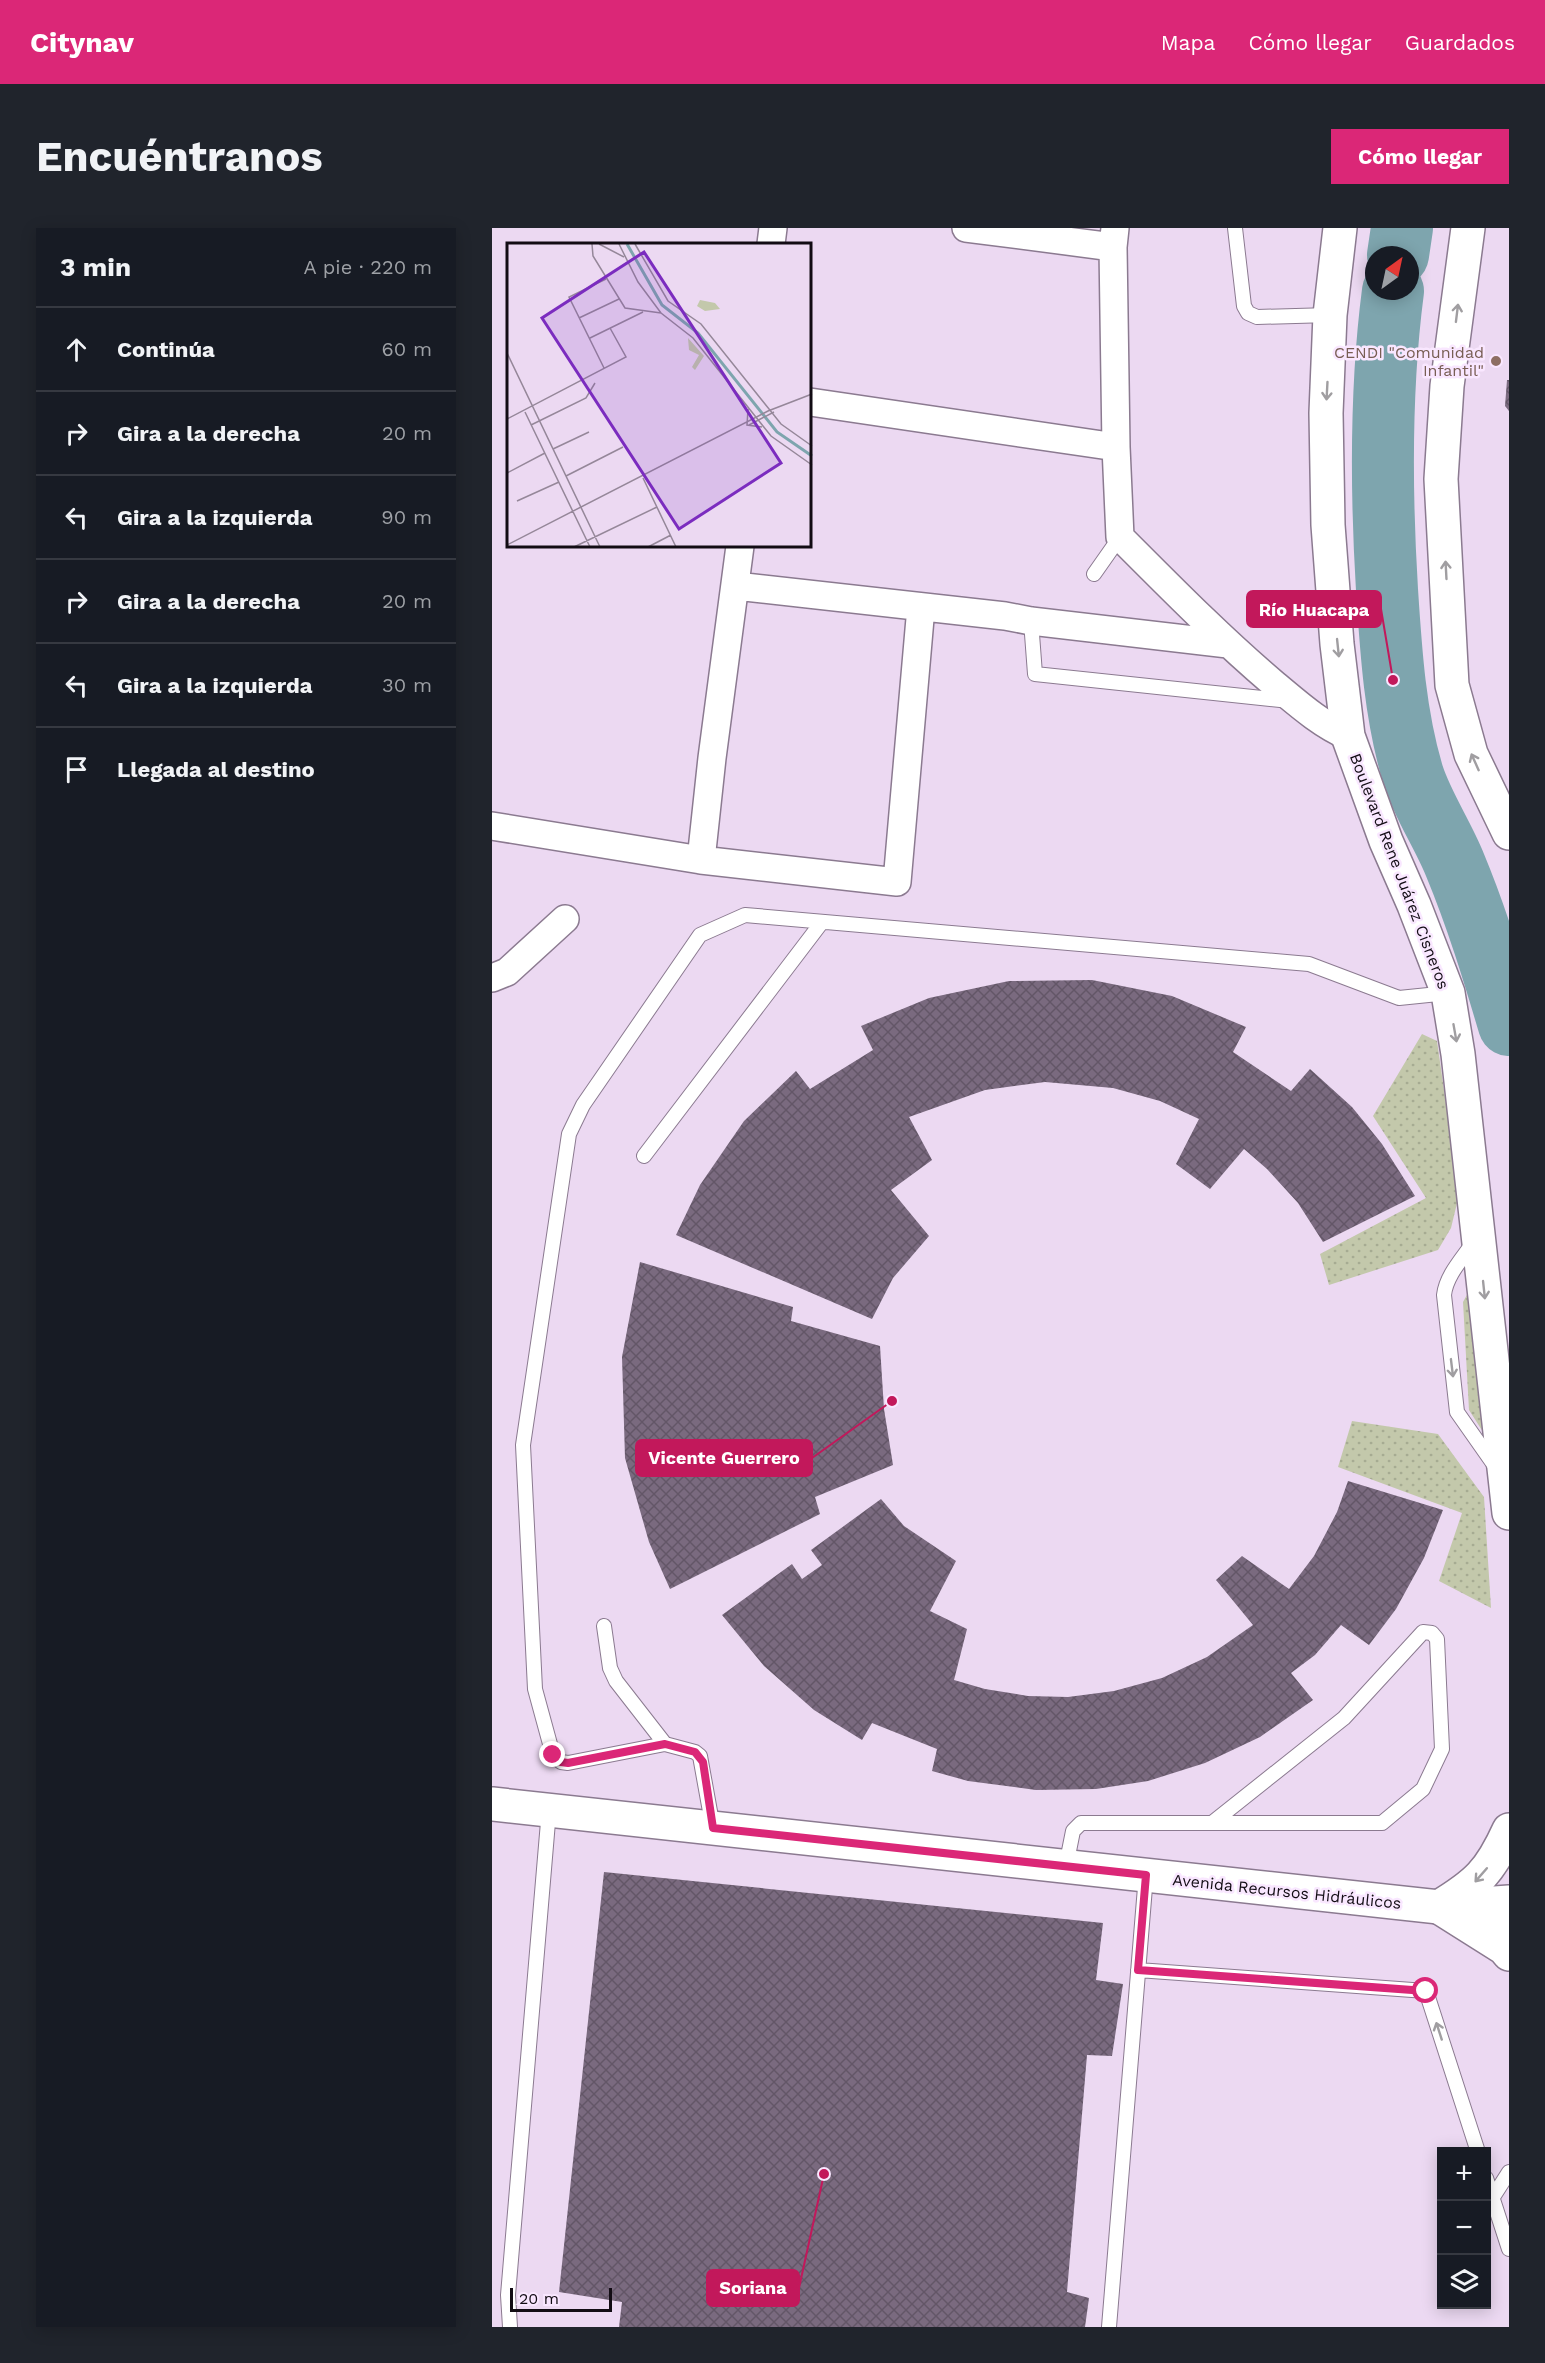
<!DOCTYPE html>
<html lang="es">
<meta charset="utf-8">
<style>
body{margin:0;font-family:"Work Sans",sans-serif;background:#20242c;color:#f1f3f6}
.controls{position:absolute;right:18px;bottom:18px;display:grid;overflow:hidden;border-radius:0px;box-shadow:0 3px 15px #0003}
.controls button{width:54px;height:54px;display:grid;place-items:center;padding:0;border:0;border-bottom:2px solid #363941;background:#171b24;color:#f1f3f6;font:30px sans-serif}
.compass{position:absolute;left:873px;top:18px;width:54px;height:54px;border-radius:50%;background:#171b24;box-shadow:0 3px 15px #0003;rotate:33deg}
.scale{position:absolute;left:18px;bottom:15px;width:102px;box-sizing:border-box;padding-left:6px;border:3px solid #120c14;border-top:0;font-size:16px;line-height:21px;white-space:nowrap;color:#120c14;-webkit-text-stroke:4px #f9e7ff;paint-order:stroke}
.stop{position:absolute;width:18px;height:18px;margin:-14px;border:4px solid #db2777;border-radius:50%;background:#fff}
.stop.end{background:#db2777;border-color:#fff;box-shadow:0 2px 6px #0008}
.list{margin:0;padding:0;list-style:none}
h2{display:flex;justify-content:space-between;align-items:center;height:78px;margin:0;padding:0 24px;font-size:26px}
h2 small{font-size:20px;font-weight:400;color:#9ea1a6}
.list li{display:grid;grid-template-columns:39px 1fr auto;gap:18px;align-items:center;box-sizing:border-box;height:84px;padding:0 24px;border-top:2px solid #363941}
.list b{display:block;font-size:22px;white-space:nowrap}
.list em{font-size:20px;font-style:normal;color:#9ea1a6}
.icon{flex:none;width:33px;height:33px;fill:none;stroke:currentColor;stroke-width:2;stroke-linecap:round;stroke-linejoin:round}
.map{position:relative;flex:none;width:1017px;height:2099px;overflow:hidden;border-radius:0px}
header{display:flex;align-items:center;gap:36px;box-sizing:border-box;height:84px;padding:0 30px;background:#db2777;color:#fff}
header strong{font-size:28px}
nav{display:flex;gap:33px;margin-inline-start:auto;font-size:21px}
.intro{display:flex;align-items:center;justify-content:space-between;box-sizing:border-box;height:144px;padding:0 36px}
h1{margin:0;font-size:42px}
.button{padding:15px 27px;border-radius:0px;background:#db2777;color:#fff;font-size:21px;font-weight:700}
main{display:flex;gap:36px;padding:0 36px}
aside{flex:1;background:#171b24;border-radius:0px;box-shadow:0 3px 15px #0003}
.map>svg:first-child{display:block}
.park{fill:url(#park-dots)}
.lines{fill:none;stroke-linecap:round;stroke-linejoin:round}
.river{stroke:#7ea5ae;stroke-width:62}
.building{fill:url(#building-cross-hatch)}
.service-casing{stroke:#8b7a90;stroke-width:16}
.minor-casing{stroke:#8b7a90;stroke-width:30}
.tertiary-casing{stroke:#8b7a90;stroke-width:36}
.secondary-casing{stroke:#8b7a90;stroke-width:36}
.service{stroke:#fff;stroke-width:14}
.minor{stroke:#fff;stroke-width:27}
.tertiary{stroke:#fff;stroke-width:33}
.secondary{stroke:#fff;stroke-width:33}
.oneway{stroke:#a09ea1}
.route{stroke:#db2777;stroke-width:8}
.education-dot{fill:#8d6e63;stroke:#f9e7ff;stroke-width:2}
.labels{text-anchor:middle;stroke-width:5;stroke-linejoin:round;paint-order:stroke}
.education-label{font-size:16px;fill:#785e54;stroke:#f9e7ff;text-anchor:end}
.street-label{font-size:16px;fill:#120c14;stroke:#f9e7ff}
.inset-river{fill:none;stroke:#7ea5ae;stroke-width:3}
.inset-road{fill:none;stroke:#958799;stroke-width:1.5}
.view{fill:#7b2cbf;fill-opacity:0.15;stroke:#7b2cbf;stroke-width:3}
.inset-edge{fill:none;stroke:#120c14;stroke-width:3}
.leader{fill:none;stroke:#c2185b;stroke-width:2}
.callout-dot{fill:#c2185b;stroke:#f9e7ff;stroke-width:2}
.callout{fill:#c2185b;stroke:#c2185b;stroke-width:2}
.callout-label{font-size:18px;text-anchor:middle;font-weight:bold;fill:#fff}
</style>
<header>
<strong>Citynav</strong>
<nav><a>Mapa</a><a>Cómo llegar</a><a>Guardados</a></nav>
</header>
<div class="intro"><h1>Encuéntranos</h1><a class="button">Cómo llegar</a></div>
<main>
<aside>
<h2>3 min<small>A pie · 220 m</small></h2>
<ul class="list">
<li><svg class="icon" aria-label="ahead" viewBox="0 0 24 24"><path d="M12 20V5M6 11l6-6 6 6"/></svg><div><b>Continúa</b></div><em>60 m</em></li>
<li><svg class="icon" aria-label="right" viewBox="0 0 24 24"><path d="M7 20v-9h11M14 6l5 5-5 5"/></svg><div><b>Gira a la derecha</b></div><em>20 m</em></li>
<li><svg class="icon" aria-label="left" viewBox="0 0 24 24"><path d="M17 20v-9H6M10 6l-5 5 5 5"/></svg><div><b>Gira a la izquierda</b></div><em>90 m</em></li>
<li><svg class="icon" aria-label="right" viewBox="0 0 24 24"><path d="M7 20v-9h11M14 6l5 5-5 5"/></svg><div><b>Gira a la derecha</b></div><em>20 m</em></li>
<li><svg class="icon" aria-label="left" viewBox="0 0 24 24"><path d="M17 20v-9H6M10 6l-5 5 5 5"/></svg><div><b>Gira a la izquierda</b></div><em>30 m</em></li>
<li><svg class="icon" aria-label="arrive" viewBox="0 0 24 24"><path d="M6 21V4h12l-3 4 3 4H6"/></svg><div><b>Llegada al destino</b></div></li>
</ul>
</aside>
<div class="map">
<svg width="1017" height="2099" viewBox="0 0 1017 2099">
<defs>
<pattern id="park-dots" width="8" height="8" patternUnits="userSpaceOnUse" patternTransform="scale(1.5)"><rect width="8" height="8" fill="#c3c8ab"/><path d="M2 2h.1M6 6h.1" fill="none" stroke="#a6ab92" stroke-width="1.8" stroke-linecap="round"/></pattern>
<pattern id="building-cross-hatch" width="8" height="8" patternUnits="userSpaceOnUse" patternTransform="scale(1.5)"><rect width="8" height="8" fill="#7a6a7f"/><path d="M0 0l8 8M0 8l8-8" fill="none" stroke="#635667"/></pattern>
</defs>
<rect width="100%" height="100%" fill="#ecd9f2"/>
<!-- park -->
<path class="park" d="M930,806L945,813L967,967L959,1000L946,1022L837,1057L828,1026L934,970L881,888Z
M988,1043L1000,1218L977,1182L971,1074Z
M860,1193L946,1206L992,1269L999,1380L947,1353L970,1285L846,1239Z"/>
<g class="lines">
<!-- river -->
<path class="river" d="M906,27L910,0
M901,63C888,162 889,263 895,362C899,424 903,487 921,547C931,578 951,607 963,637C985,690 1001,743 1017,797"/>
</g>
<!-- building -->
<path class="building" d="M1015,152H1017V183L1013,178Z
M600,752L680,768L754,799L741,824L799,863L818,841L860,879L890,916L923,968L831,1014L806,975L775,941L752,921L718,961L684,936L707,891L668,873L621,860L553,854L493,862L417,889L440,932L399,962L437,1008L401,1050L380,1091L184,1007L208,957L252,893L304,843L318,861L381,822L369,798L437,770L517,753Z
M148,1034L301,1079L299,1093L388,1118L392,1181L401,1237L323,1269L328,1286L178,1361L157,1314L133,1230L130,1129Z
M856,1253L951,1282L932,1330L904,1381L877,1417L849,1397L823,1427L799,1445L821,1472L768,1509L713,1535L656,1553L604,1561L544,1562L476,1553L440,1543L445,1521L380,1495L370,1512L322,1482L272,1438L230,1387L300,1336L310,1351L330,1337L319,1322L389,1271L412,1298L464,1333L438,1383L475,1401L462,1452L493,1461L536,1468L576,1469L622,1463L670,1450L715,1429L761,1397L724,1352L750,1328L797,1361L822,1328L845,1284Z
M112,1644L611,1695L604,1752L631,1756L620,1828L595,1827L575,2064L597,2070L593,2099H127L130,2074L67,2064Z"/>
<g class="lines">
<!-- service casing -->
<g class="service-casing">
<path id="service" d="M743,0L752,78L756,85L765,89L838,87
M602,346L628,309
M539,393L543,446L798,473
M152,928L330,694
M981,1015C970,1031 954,1048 952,1067L965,1184L1005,1241
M112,1398L118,1440L124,1453L173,1516L203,1524L208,1528L221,1600
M173,1516L76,1535L69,1534L61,1527L43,1461L31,1217L77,906L91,877L208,707L253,687L817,736L907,770L956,765
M574,1638L581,1603L589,1595H890L931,1561L950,1521L945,1411L940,1405L931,1404L852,1490L720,1595
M646,1742L934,1763L986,1924
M994,1950L1017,2021
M1001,1969L1017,1944
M18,2099L16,2067L57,1582
M617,2099L654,1647"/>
</g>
<!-- minor casing -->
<g class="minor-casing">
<path id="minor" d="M474,0L621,19
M623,0L621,19L624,219L628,309C678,359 727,409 781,455C804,474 828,496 856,508
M279,16L281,0
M318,174L624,219
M244,358L513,388L539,393L736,416
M0,598L209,632L405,654L429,379
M209,632L220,530L248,318
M0,750L15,744L73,691"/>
</g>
<!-- tertiary casing -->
<g class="tertiary-casing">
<path id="tertiary" d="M0,1576L947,1679L1017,1674
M966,1685L1017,1701"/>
</g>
<!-- secondary casing -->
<g class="secondary-casing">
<path id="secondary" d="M848,0L838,87L834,185L836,297L845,416L856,508L894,613L922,677L956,765L966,826L1017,1285
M976,0L955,158L949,251L960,457L979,526L1017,605
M1017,1602C998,1644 985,1656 947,1679L1012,1720L1017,1726"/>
</g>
<!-- service -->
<use href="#service" class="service"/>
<!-- minor -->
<use href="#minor" class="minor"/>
<!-- tertiary -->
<use href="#tertiary" class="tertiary"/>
<!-- secondary -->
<use href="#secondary" class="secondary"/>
</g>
<!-- one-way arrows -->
<defs><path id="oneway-shaft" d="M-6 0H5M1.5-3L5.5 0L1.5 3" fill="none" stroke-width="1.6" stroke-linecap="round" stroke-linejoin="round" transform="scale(1.5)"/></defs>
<g class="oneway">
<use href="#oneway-shaft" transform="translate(965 85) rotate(-83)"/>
<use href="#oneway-shaft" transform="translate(835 163) rotate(93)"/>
<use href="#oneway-shaft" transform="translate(954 342) rotate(-93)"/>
<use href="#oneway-shaft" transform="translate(846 420) rotate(84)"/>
<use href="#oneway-shaft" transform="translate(983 534) rotate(-114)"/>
<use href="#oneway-shaft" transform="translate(963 805) rotate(80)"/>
<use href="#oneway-shaft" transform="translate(992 1062) rotate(84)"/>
<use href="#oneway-shaft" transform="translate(960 1140) rotate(83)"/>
<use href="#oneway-shaft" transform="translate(989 1647) rotate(131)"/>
<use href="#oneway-shaft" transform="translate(947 1803) rotate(-108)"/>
</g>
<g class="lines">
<!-- route -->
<path class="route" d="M61,1527L69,1534L76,1535L173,1516L203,1524L211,1534L221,1600L654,1647L646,1742L934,1763"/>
</g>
<!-- markers -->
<circle class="education-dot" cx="1004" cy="133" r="6"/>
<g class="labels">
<!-- education labels -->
<g class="education-label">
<text x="992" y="130">CENDI "Comunidad<tspan x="992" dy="18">Infantil"</tspan></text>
</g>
<!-- street labels -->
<g class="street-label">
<text transform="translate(908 643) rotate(69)" y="6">Boulevard Rene Juárez Cisneros</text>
<text transform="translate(795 1663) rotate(6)" y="6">Avenida Recursos Hidráulicos</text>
</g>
</g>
<!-- overview -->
<g transform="translate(15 15)">
<rect width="304" height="304" fill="#ecd9f2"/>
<path d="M193,57L208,60L213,66L198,68L190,63ZM181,95L197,113L188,127L185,124L192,112L182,107Z" fill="#c3c8ab"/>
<path class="inset-river" d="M120,1L155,62L191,90L270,189L305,213"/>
<path class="inset-road" d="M85,1L86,13L118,65L154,70M92,1L117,14M112,1L131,39L154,70L186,95L264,193L305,222M128,1L161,58L194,81L274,181L305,203M72,75L112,56M83,95L136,69M0,110L93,304M97,125L62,54L99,36M241,166L240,182L255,184M18,169L83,304M0,176L119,114L103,85M24,182L79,155L88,140M242,182L267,169M46,206L82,189M0,230L38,210M59,233L116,204M136,235L169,304M10,258L52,239M0,302L261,168L305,151M67,304L150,264M141,304L164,292"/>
<path class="view" d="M137,9L274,220L172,286L35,75Z"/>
<rect width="304" height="304" class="inset-edge"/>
</g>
<!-- callouts -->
<path class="leader" d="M901 452L889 381M400 1173L320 1230M332 1946L307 2060"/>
<g class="callout-dot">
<circle cx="901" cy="452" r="6"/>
<circle cx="400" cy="1173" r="6"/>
<circle cx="332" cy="1946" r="6"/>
</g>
<g class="callout">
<rect x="755" y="363" width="134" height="36" rx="6"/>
<rect x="144" y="1212" width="176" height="36" rx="6"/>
<rect x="215" y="2042" width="92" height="36" rx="6"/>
</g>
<g class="callout-label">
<text x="822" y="388">Río Huacapa</text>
<text x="232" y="1236">Vicente Guerrero</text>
<text x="261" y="2066">Soriana</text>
</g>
</svg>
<div class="controls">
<button>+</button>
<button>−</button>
<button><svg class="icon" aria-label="layers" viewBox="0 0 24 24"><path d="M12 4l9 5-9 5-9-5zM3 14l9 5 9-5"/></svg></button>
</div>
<svg class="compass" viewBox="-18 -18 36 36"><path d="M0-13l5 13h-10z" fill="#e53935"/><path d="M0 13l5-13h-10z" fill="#9ea1a6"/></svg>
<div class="scale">20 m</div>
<div class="stop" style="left:934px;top:1763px"></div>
<div class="stop end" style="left:61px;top:1527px"></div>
</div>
</main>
